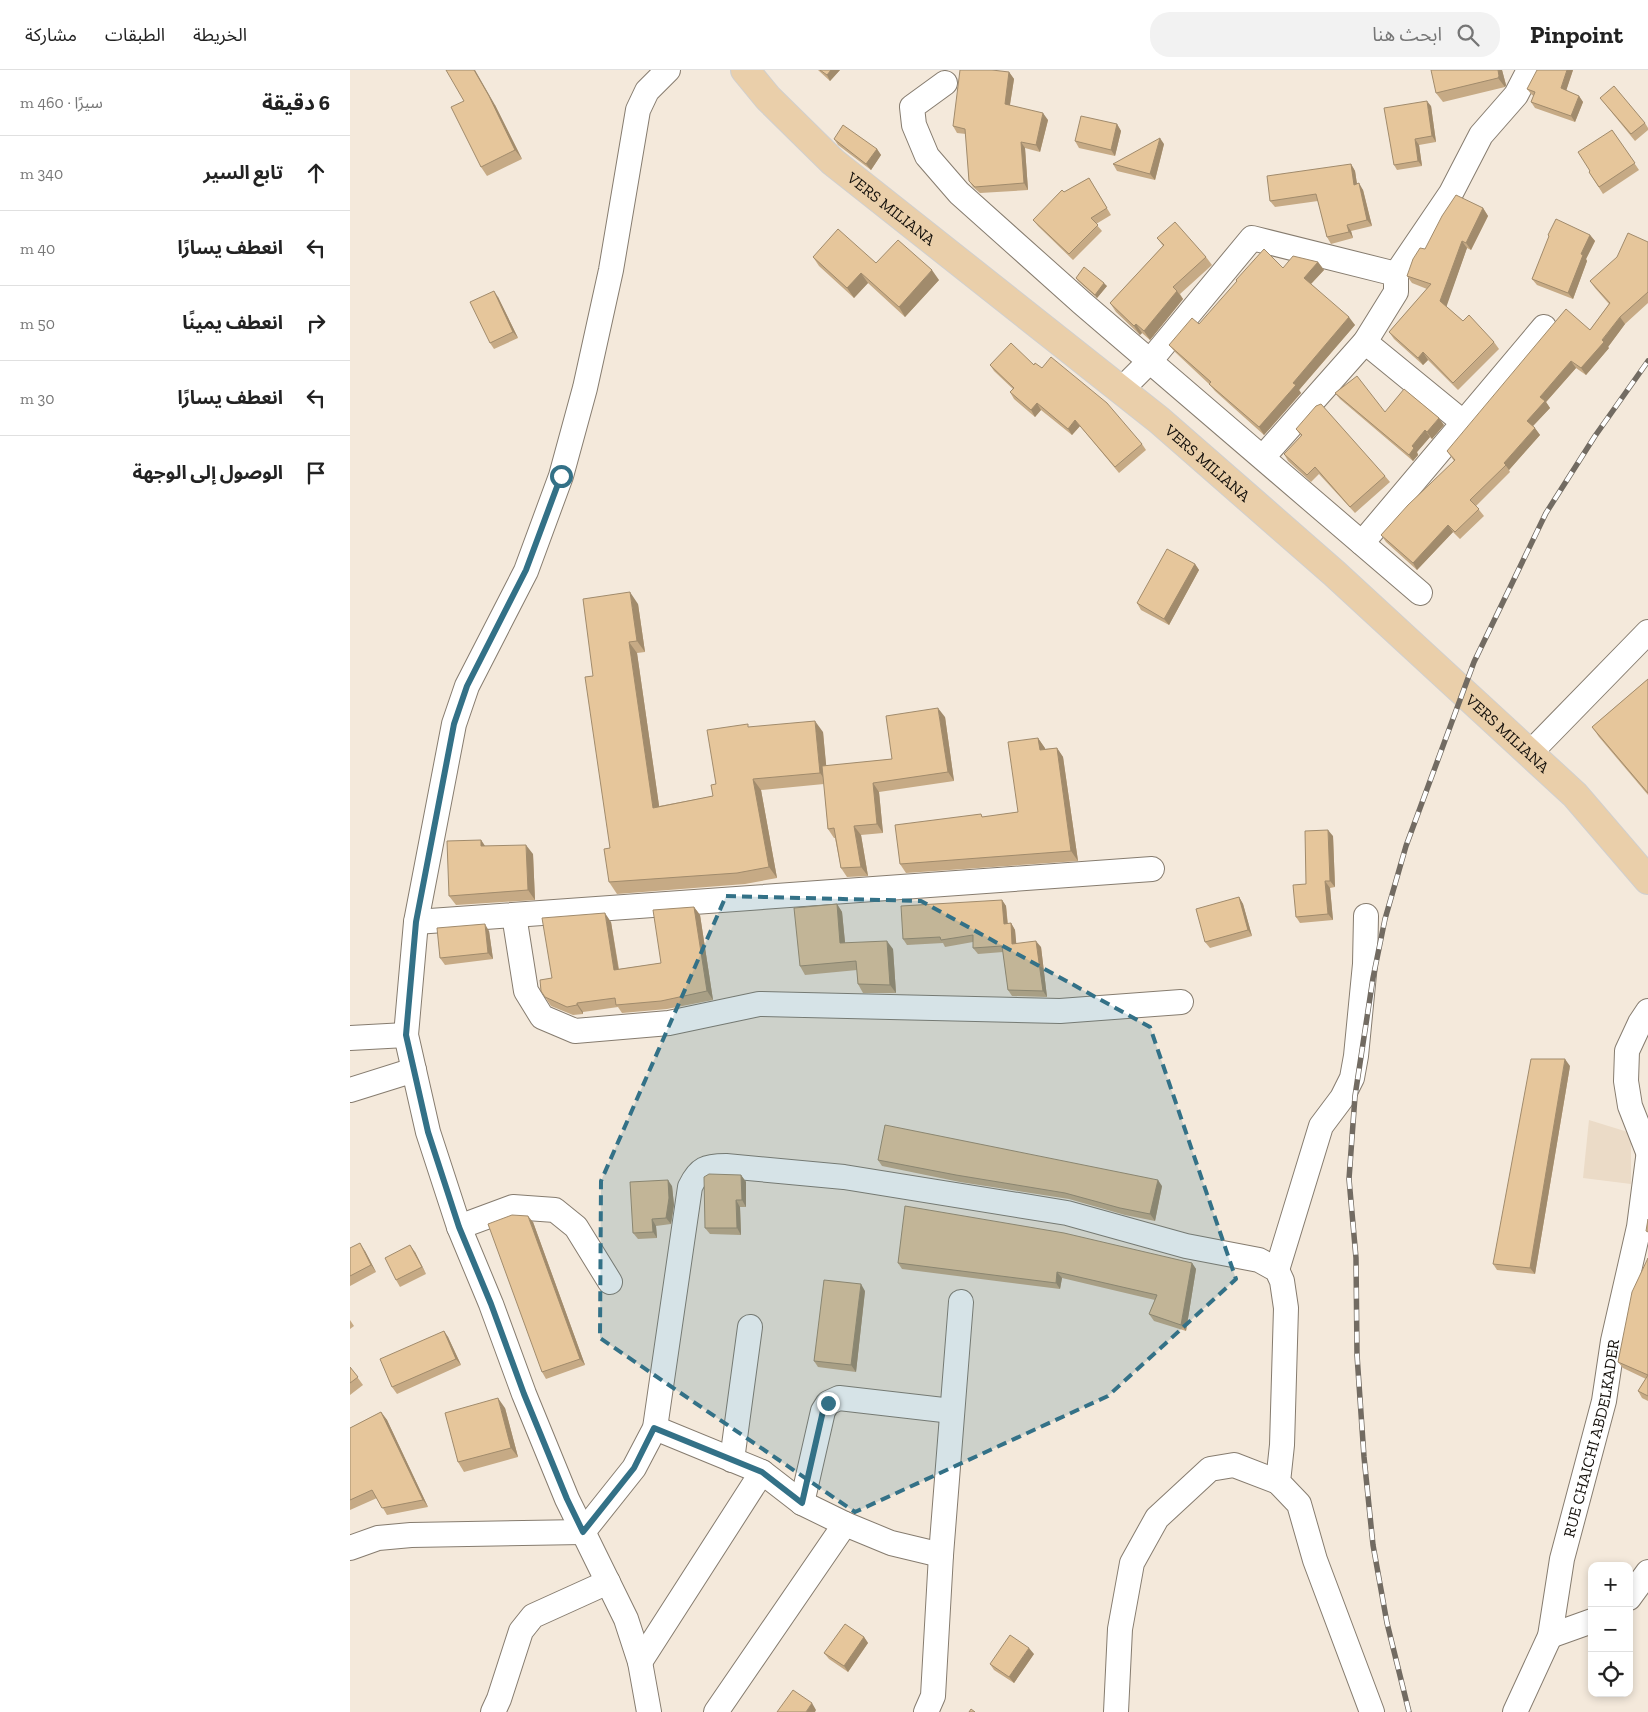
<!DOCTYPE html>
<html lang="ar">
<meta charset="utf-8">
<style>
body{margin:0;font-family:"Zilla Slab","Noto Sans Arabic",serif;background:#f2f2f2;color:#222;direction:rtl}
.controls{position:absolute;right:15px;bottom:15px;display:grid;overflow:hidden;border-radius:10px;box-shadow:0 2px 8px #0003}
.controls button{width:45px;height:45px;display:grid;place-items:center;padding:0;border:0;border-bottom:1px solid #e0e0e0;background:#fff;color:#222;font:25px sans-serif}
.stop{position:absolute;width:15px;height:15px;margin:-11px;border:4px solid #337187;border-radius:50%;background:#fff}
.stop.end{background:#337187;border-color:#fff;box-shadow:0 1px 5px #0008}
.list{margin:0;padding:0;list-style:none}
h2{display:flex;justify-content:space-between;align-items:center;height:65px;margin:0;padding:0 20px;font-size:21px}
h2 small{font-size:16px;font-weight:400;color:#767676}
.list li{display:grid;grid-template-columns:32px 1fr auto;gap:15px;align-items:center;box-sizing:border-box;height:75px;padding:0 20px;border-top:1px solid #e0e0e0}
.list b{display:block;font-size:19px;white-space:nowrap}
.list em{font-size:16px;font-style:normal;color:#767676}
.icon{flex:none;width:28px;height:28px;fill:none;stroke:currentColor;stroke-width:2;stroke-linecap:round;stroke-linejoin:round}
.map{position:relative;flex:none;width:1298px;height:1642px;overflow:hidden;direction:ltr}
header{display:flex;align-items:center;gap:30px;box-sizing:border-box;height:70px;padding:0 25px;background:#fff;border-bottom:1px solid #e0e0e0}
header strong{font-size:24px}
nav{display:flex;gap:28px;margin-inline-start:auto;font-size:18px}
.search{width:350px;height:45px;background:#f2f2f2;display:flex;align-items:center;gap:12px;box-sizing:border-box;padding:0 18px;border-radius:20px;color:#767676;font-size:19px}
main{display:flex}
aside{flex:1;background:#fff}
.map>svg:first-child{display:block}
.built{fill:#ebdbc7}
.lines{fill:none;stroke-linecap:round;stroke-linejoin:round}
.minor-casing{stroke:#867c6f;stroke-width:26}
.major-casing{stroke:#d0cfce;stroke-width:30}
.minor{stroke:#fff;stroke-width:24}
.major{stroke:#eacfaa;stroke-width:28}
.rail-casing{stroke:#726b62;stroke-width:5.5}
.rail{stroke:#fff;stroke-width:4;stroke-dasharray:11;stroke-linecap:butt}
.wall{fill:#c6aa85}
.shaded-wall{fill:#a18b6c}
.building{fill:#e6c69b;stroke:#a18b6c}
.route{stroke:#337187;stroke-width:6}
.marked{fill:#337187;fill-opacity:0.2;stroke:#337187;stroke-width:4;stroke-dasharray:10 6;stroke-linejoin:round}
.labels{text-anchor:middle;stroke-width:4.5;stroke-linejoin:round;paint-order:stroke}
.street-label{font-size:16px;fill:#14100b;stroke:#fff}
</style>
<header>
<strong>Pinpoint</strong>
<div class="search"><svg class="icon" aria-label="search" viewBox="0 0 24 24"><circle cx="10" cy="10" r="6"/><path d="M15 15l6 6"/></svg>ابحث هنا</div>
<nav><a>الخريطة</a><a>الطبقات</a><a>مشاركة</a></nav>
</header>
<main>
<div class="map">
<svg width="1298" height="1642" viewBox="0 0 1298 1642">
<rect width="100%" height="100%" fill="#f4e9db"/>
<!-- built -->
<path class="built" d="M1239,1050L1281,1063V1114L1233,1108Z"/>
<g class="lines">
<!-- minor casing -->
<g class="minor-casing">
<g id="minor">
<path d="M595,13L562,37L564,55L577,86L609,123L732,233L1070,523"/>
<path d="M1046,204L1101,123L1131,65L1166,25L1179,0"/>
<path d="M1015,272L1114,353"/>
<path d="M771,320L800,291L902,168L1046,204V222L1015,272L913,387"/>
<path d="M1012,473L1194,257"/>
<path d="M1180,683L1298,562"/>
<path d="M164,845L176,921L192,947L225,961L319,953L409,934L710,941L831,932"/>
<path d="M66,852L802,799"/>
<path d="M1298,941L1290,953L1277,981L1276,1011L1280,1036L1298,1082"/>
<path d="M0,968L56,965"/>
<path d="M0,1020L64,1000"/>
<path d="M109,1157L163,1137L205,1140L226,1157L260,1212"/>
<path d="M927,1200L971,1056L992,1028L1002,1008L1006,986L1015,894L1016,846"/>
<path d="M305,1358L412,1402L452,1433L495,1454L541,1473L591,1485"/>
<path d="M382,1390L400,1257"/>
<path d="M452,1433L473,1341L478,1333L489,1328L602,1341"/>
<path d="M0,1478L28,1468L61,1465L233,1462L284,1398L305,1358L340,1117C349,1098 356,1096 376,1096L494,1107L717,1143L836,1176L909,1190L927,1200L932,1211L936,1238L932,1375L928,1412L949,1434L965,1490L1022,1642"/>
<path d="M1279,1528L1298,1502"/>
<path d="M1200,1566L1242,1551"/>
<path d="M290,1592L412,1402"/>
<path d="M143,1642L149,1629L171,1561L183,1546L258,1512"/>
<path d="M299,1642L290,1592L276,1549L217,1429L174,1324L141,1234L109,1157L78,1062L56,965L66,852L104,654L117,616L176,501L211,406L235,318L261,200L288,40L297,21L318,0"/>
<path d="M366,1642L495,1454"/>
<path d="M576,1642L583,1626L591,1485L611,1232"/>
<path d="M766,1642L770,1559L782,1493L807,1448L860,1399L884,1395L928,1412"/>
<path id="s1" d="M1165,1642L1200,1566L1212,1489L1254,1331L1263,1271L1289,1157L1298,1088"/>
</g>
</g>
<!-- major casing -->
<g class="major-casing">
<g id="major">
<path id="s2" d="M395,0L418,28L483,92L809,350L984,503L1225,725L1298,810"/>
</g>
</g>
<!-- minor -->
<use href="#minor" class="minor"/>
<!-- major -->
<use href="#major" class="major"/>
<!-- rail casing -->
<g class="rail-casing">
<path id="rail" d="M1059,1642L1037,1553L1023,1475L1014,1387L1007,1285L1006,1188L999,1109L1005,1026L1023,908L1035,849L1056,776L1124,592L1196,443L1245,366L1298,291"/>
</g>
<!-- rail -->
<use href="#rail" class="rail"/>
</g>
<!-- wall -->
<path class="wall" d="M468,0H490L480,11Z
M1152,0L1156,15L1155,17L1093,32L1086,23Z
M1223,0L1216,21L1229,26L1233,32L1225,52L1185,38L1181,32L1184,26L1182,25L1177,19Z
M659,2L664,9L660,35L698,50L690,82L675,78L678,120L630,123L623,117L619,111L616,64L607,63L603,56Z
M1250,28L1295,53L1298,58V60L1285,71Z
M114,31L145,35L172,89L137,106L131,97Z
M1081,36L1086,72L1069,75L1072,96L1047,100L1044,95Z
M767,54L771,61L765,86L729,78L725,71Z
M1262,60L1289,100L1253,124L1239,102L1240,101Z
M484,69L527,79L531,85L521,100L488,75Z
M814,74L805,110L767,101L763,94Z
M1001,94L1005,101L1007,114L1013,120L1022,156L1001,161L1003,168L981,174L977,167L968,131L925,137L920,131Z
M739,108L761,145L746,154L752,161L723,190L688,156L683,150L714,122Z
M1133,138L1138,146L1121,180L1117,178L1096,236L1113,251L1144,272L1149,279L1108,320L1078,290L1073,295L1044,269L1039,262L1077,219L1062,213L1057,206L1075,179Z
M1198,165H1240L1245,171L1236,189L1237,191L1223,229L1187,215L1182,209L1199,167Z
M807,168L856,187L862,195L830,224L833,229L800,270L792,263L790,265L766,242L760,233L813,176Z
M1298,172V233L1275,254L1258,277L1259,278L1236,305L1226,298L1196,332L1200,338L1183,356L1190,365L1159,400L1160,402L1126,436L1134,446L1110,469L1103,462L1067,500L1036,472L1031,465L1104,391L1097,381L1240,260L1259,234L1245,218L1240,211Z
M463,187L526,193L589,210L555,247L518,213L504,228L469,196Z
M968,192L974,200L961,214L1005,255L949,320L951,323L914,365L865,321L859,314L825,282L819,275L933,198Z
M726,208L757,216L747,228L728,211Z
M148,227L168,268L144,279L140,273Z
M640,295H684L692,298L792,374L796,380L769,403L730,356L722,365L691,340L685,347L664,329L660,322L663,319L644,301Z
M985,323L1035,342L1094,355L1082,369L1080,367L1067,382L1068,385L1063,391L990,329Z
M946,359L1035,406L1040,412L1005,443L969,404L961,412L938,391L934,384L951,366Z
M845,494L849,500L819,555L791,540L787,533Z
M288,534L295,582L287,583L309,736L363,726L366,714L400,657L473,662L476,696L542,689L595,647L604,711L529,722L533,763L511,765L518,806L497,807L491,798L485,768H484L478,759L474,714L411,720L427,808L395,814L267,824L259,812L260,778L243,606Z
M1298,609V725L1249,667L1242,657Z
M688,668L695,679L707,678L713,687L728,791L556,803L550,794L634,747L668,742Z
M983,766L985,817L980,818L983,850L950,853L946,847L956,814Z
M131,770L135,776L183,784L185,830L106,835L99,826Z
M889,827L893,834L902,866L860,878L855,872Z
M652,830L656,836L658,854L661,853L665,860L666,874L691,877L697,927L662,926L658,920L653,882L628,884L623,878V872L595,877L593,873L557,875L553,869Z
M487,834L492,842L495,873L543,879L546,923H513L508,914L507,900L455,905L450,896Z
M344,837L350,845L363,930L317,939L272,943L268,937L233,942V944L223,945L201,936L195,927L202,908L261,852L269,899L311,893Z
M139,861L143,889L95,895L90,888Z
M1220,996L1185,1204L1147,1200L1143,1194Z
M528,1090L812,1116L805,1151L775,1145L719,1129L610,1112L532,1096Z
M391,1105L396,1112V1137H390L391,1165L360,1164L355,1158Z
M322,1116L324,1135L321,1154L306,1156L307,1168L288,1169L283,1163Z
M183,1152L235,1295L196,1309L192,1302Z
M0,1178L15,1181L26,1202L0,1216Z
M65,1182L76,1204L50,1217L46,1210Z
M1298,1188V1331L1292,1328L1288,1321L1296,1309L1273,1298L1268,1292Z
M548,1193H842L846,1199L836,1261L804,1251L799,1244L805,1230L712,1208L710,1219L552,1199Z
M515,1221L506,1302L468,1297L464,1291Z
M0,1250L4,1256L0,1259Z
M94,1261L98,1267L111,1295L47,1324L42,1317Z
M0,1297L13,1315L0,1325Z
M155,1338L168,1387L114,1402L108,1392Z
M31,1342L37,1350L78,1437L37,1445L27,1428L0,1440V1358Z
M514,1567L518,1573L498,1602L479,1589L474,1583Z
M684,1584L664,1613L644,1600L640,1594Z"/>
<!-- shaded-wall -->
<path class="shaded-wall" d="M124,0H125L145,35L172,89L165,80Z
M481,0H490L480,11L477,5Z
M1148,0H1152L1156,15L1155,17L1148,8Z
M1217,0H1223L1215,24L1211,18Z
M659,2L664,9L659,40L655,34Z
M1229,26L1233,32L1225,52L1221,46Z
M1077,31L1081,36L1086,72L1082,66Z
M693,43L698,50L690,82L686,75Z
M767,54L771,61L765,86L761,80Z
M810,68L814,74L805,110L800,104Z
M1065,69L1069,75L1072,96L1068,91Z
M671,72L675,78L678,120L674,113Z
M527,79L531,85L521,100L516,94Z
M1001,94L1005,101L1008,121L1004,115Z
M1009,113L1013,120L1022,156L1017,150Z
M1133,138L1138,146L1121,180L1116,173Z
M997,155L1001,161L1003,168L999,162Z
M1240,165L1245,171L1236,189L1237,191L1223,229L1218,223L1231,184Z
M1112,171L1117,178L1096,238L1090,231Z
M968,192L974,200L959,216L954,208Z
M582,200L589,210L555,247L549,237Z
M511,203L518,213L504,228L497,218Z
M754,213L757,216L747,228L745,225Z
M144,221L148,227L168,268L163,262Z
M827,221L833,229L800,270L794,261Z
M999,247L1005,255L949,320L951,323L914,365L909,357L943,313Z
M1270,247L1275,254L1258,277L1259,278L1236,305L1231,298Z
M786,254L792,263L790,265L784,256Z
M1073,282L1078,290L1073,295L1068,288Z
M1221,291L1226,298L1196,332L1200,338L1182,357L1177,351L1190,327Z
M687,333L691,340L685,347L681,340Z
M1089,348L1094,355L1082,369L1077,362Z
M725,350L730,356L722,365L718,359Z
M1185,358L1190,365L1159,400L1154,393Z
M1075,360L1080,367L1067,382L1068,385L1063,391L1059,385L1062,376Z
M1098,455L1103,462L1067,500L1063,493Z
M845,494L849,500L819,555L814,549Z
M280,522L288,534L295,582L287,571Z
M279,572L287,583L311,749L303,738Z
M588,638L595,647L604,711L598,702Z
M465,651L473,662L478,714L470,703Z
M688,668L695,678L697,689L690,680Z
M707,678L713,687L728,791L721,781Z
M403,709L411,720L427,808L419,797Z
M523,713L529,722L533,763L527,754Z
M504,756L511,765L518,806L511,797Z
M978,760L983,766L985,817L980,811Z
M131,770L137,779L131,776Z
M176,775L183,784L185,830L178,820Z
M975,811L980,818L983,850L978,844Z
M889,827L893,834L902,866L898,860Z
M652,830L656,836L658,860L654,854Z
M487,834L492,842L496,882L490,873Z
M344,837L350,845L363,930L357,921Z
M255,843L261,852L270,909L264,900Z
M661,853L665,860L667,881L662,874Z
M135,854L139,861L143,889L138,883Z
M537,871L543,879L546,923L540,915Z
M686,871L691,877L697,927L693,921Z
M227,933L233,942V944L227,935Z
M1215,989L1220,996L1185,1204L1180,1198Z
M391,1105L396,1112V1137L392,1130Z
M318,1110L322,1116L324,1135L321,1154L316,1148Z
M808,1110L812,1116L805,1151L800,1144Z
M386,1130L390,1137L391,1165L387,1158Z
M178,1146L183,1152L235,1295L230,1289Z
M302,1149L306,1156L307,1168L303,1162Z
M10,1173L15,1181L26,1202L21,1195Z
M60,1175L65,1182L76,1204L72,1197Z
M842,1193L846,1199L836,1261L831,1255Z
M707,1202L712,1208L710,1219L706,1213Z
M511,1214L515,1221L506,1302L501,1295Z
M94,1261L98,1267L111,1295L106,1289Z
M148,1328L155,1338L168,1387L161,1378Z
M31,1342L37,1350L78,1437L73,1430Z
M514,1567L518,1573L498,1602L494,1596Z
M679,1578L684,1584L664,1613L659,1607Z
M462,1633L466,1640L465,1642H456Z"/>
<!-- building -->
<path class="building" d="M96,0H124L139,26L165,80L131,97L101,37L114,31Z
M470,0H481L477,5Z
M610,0H642L659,2L655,34L693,43L686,75L671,72L674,113L625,117L619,111L615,59L603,56Z
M1081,0H1148L1149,6L1148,8L1086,23Z
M1187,0H1217L1211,18L1229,26L1221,46L1181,32L1185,22L1177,19Z
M1264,16L1295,53L1281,64L1250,28Z
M1077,31L1082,66L1065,69L1068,91L1044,95L1034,38Z
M731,46L767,54L761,80L725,71Z
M493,55L527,79L516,94L484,69Z
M1262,60L1285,93L1249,117L1239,102L1240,101L1228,82Z
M810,68L800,104L763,94Z
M1001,94L1004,115L1009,113L1017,150L997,155L999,162L977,167L966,124L920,131L917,106Z
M739,108L757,138L741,148L748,155L719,184L683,150L712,120L714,122Z
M1106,125L1133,138L1116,173L1112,171L1090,231L1113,251L1119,245L1144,272L1103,313L1073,282L1068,288L1039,262L1081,214L1057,206L1063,189L1070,178L1075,179L1092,146Z
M1206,149L1240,165L1231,184L1233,185L1218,223L1182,209L1199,166L1198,165Z
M825,152L856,187L823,217L827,221L794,261L786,254L784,256L760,233L814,175L807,168Z
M488,159L526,193L548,170L582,200L549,237L511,203L497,218L463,187Z
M1278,163L1298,172V222L1270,247L1252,270L1254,272L1231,298L1221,291L1190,327L1195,331L1177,351L1185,358L1154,393L1156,395L1120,430L1129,439L1105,462L1098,455L1063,493L1031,465L1058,435L1105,390L1097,381L1216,239L1240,260L1260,233L1240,211L1267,187Z
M914,179L933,198L943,186L968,192L954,208L999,247L943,313L946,315L909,357L859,314L861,312L819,275L842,248L849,254L887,211L886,210Z
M734,197L754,213L745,225L726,208Z
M144,221L163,262L140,273L120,232Z
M661,273L684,295L685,293L692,298L701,287L757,333L792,374L765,397L725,350L718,359L687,333L681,340L660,322L664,318L640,295Z
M1007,306L1035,342L1054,319L1089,348L1077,362L1075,360L1062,376L1064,378L1059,385L985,323Z
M971,334L1035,406L1000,437L965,397L957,405L934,384L952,365L946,359L966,336Z
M817,479L845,494L814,549L787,533Z
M280,522L287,571L279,572L303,738L363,726L361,715L366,714L357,660L398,654V657L465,651L470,703L403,709L419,797L387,803L259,812L254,779L260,778L235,607L243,606L233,529Z
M1298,609V723L1242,657Z
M588,638L598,702L523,713L527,754L504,756L511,797L491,798L484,758L478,759L472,696L542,689L536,646Z
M688,668L690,680L707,678L721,781L550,794L545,755L631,744L632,747L668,742L658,672Z
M978,760L980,811H975L978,844L946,847L943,815L956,814L955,761Z
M131,770V776L176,775L178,820L99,826L97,771Z
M889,827L898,860L855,872L846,839Z
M652,830L654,854L661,853L662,874L686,871L693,921L658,920L652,876L623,878V865L591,870L590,867L553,869L551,836Z
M487,834L490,873L537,871L540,915L508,914L506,891L450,896L444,838Z
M344,837L357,921L311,931L266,935L265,928L227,933V935L217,937L195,927L191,921L190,910L202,908L192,848L255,843L264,900L311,893L303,840Z
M135,854L138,883L90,888L87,858Z
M1181,989H1215L1180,1198L1143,1194Z
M535,1055L808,1110L800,1144L770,1138L715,1123L606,1105L528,1090Z
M359,1104L391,1105L392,1130H386L387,1158H355L354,1107Z
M318,1110L319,1128L316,1148L302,1149L303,1162L283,1163L280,1112Z
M555,1136L714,1163L842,1193L831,1255L799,1244L807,1225L707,1202L706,1213L548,1193Z
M162,1145L178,1146L230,1289L192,1302L138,1154Z
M1298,1149V1162L1296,1161Z
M10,1173L21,1195L0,1206V1178Z
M60,1175L72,1197L46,1210L35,1188Z
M1298,1188V1326L1288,1321L1298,1305L1268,1292L1282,1222Z
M474,1210L511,1214L501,1295L464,1291Z
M94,1261L106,1289L42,1317L30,1289Z
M0,1297L8,1307L0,1313Z
M148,1328L161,1378L108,1392L95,1343Z
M31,1342L73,1430L32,1438L22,1420L0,1430V1358Z
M495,1554L514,1567L494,1596L474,1583Z
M660,1565L679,1578L659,1607L640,1594Z
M443,1620L462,1633L456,1642H427Z
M621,1639L625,1642H619Z"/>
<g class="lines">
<!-- route -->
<path class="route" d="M211,406L176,500L117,616L104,654L66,852L56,965L78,1062L109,1157L141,1234L174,1324L217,1429L233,1462L284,1398L304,1358L412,1402L452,1433L473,1341L478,1333"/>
</g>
<!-- marked area -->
<path class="marked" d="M376,826L571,831L800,957L886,1209L758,1326L505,1442L250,1268L251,1111Z"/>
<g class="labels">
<!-- street labels -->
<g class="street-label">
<text dy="6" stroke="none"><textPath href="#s2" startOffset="202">VERS MILIANA</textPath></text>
<text dy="6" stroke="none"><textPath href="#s2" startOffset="608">VERS MILIANA</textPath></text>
<text dy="6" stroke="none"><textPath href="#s2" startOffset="1012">VERS MILIANA</textPath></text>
<text dy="6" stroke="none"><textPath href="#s1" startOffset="286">RUE CHAICHI ABDELKADER</textPath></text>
</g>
</g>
</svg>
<div class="controls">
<button>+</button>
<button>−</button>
<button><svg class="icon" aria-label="locate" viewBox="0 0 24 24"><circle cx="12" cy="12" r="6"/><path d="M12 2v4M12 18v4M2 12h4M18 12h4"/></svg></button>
</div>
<div class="stop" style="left:211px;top:406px"></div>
<div class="stop end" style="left:478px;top:1333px"></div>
</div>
<aside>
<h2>6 دقيقة<small>سيرًا · 460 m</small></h2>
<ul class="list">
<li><svg class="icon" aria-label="ahead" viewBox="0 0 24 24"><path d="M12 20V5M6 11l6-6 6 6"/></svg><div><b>تابع السير</b></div><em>340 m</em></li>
<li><svg class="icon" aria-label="left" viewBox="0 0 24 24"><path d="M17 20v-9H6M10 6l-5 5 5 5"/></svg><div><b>انعطف يسارًا</b></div><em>40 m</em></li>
<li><svg class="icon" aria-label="right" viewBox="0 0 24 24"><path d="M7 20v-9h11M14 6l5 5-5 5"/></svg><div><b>انعطف يمينًا</b></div><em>50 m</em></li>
<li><svg class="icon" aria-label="left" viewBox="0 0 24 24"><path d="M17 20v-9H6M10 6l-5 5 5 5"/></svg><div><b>انعطف يسارًا</b></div><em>30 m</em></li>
<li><svg class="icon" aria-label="arrive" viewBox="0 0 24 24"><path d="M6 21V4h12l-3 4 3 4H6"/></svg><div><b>الوصول إلى الوجهة</b></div></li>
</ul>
</aside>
</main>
